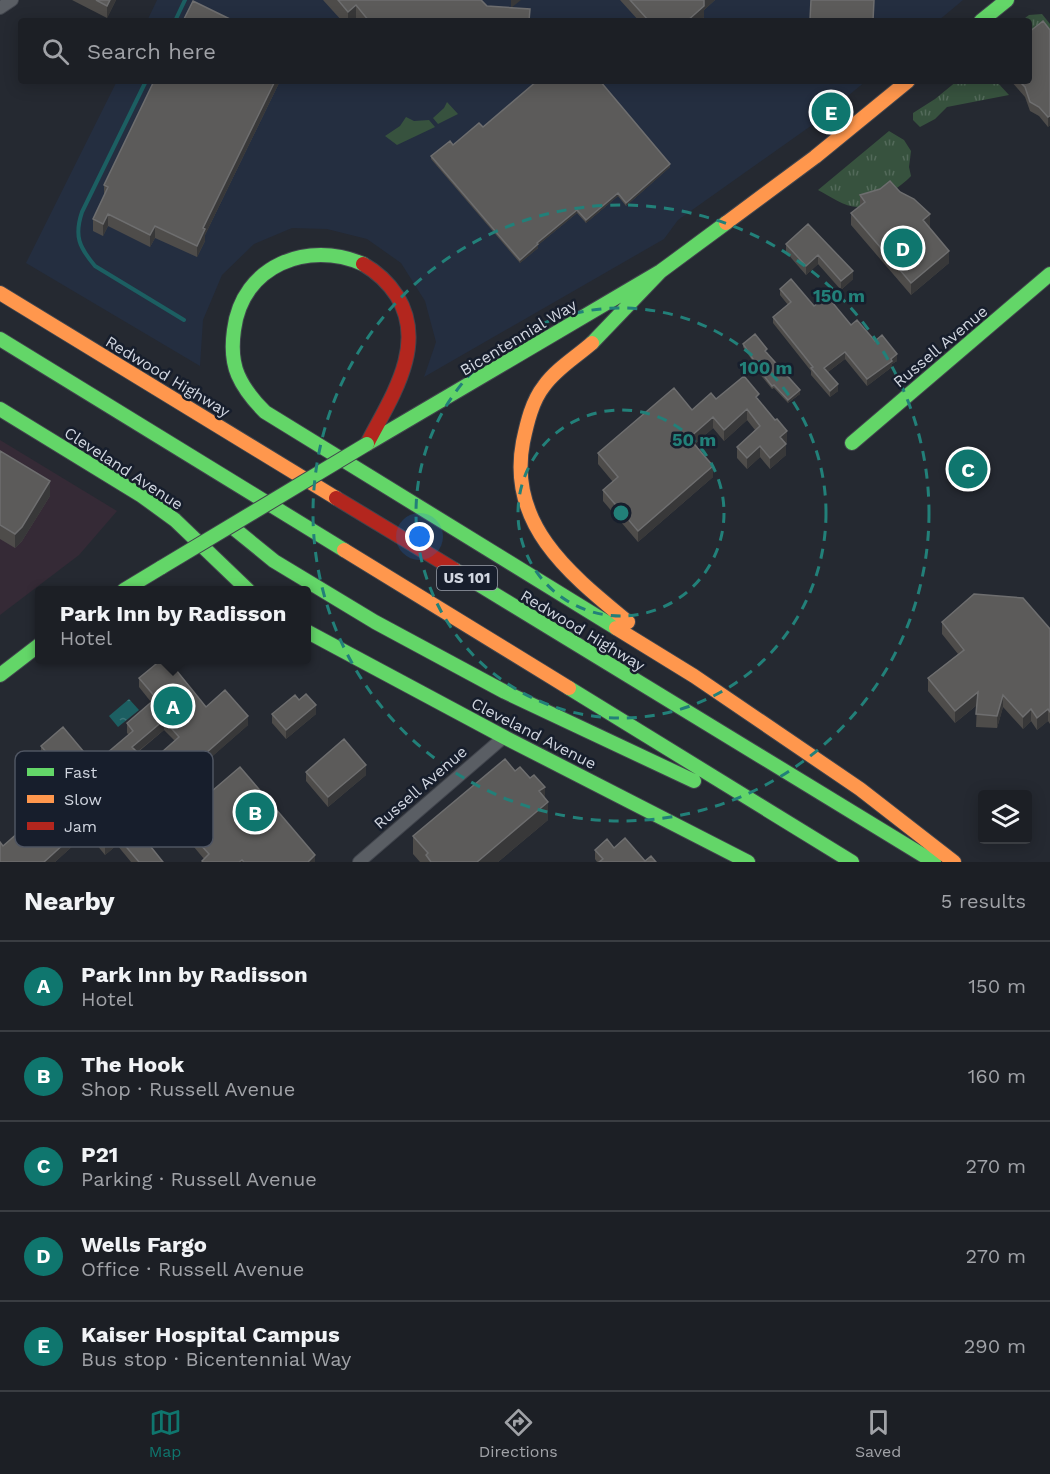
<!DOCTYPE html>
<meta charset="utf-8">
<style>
body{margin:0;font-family:"Work Sans",sans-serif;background:#25272d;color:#f1f3f6}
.controls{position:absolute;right:18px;bottom:18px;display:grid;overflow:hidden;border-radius:6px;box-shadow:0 3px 15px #0003}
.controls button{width:54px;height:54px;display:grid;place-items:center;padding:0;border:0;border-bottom:2px solid #3a3d42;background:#1c1f25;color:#f1f3f6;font:30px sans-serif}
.you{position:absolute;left:420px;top:537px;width:21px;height:21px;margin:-15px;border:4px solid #fff;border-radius:50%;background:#1a73e8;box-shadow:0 0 0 9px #1a73e833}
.badge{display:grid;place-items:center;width:39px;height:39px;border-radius:50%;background:#0f766e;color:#fff;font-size:20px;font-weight:700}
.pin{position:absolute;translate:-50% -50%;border:3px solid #fff;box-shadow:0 2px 6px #0006}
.popup{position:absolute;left:35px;top:586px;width:276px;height:78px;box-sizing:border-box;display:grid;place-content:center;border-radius:6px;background:#1c1f25;filter:drop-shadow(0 2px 4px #0005);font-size:20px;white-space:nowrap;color:#a0a2a7}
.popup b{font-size:22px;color:#f1f3f6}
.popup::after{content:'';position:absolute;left:50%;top:100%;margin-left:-12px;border:12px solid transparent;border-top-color:#1c1f25}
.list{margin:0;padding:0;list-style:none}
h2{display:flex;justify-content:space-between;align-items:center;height:78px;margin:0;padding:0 24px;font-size:26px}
h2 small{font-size:20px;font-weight:400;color:#a0a2a7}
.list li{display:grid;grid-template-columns:39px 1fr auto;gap:18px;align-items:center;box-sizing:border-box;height:90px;padding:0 24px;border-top:2px solid #3a3d42}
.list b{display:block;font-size:22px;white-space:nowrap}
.list p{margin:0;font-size:20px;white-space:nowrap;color:#a0a2a7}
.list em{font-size:20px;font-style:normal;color:#a0a2a7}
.icon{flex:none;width:33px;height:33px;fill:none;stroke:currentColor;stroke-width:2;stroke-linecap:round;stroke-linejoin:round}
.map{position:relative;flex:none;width:1050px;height:862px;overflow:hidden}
.search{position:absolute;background:#1c1f25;box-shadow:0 3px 15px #0003;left:18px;right:18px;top:18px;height:66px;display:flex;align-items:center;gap:15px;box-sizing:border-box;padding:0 21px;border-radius:6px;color:#a0a2a7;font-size:22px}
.sheet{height:528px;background:#1c1f25}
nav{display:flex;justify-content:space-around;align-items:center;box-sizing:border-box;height:84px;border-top:2px solid #3a3d42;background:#1c1f25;font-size:16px;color:#a0a2a7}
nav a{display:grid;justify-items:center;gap:3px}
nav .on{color:#0f766e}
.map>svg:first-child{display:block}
.commercial{fill:#352a36}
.built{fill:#242e40}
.grass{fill:#37523e}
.park{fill:url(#park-tufts)}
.water{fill:url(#water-ripples)}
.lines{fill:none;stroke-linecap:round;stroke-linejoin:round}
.stream{stroke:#1c5f62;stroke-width:4}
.street-casing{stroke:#41454d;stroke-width:14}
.fast-casing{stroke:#41454d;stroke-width:16}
.slow-casing{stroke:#41454d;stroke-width:16}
.jam-casing{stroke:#41454d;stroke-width:16}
.street{stroke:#5a5e64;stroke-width:12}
.fast{stroke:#63d668;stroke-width:14}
.slow{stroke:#ff974d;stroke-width:14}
.jam{stroke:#b3261e;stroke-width:14}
.fast-bridge-casing{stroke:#41454d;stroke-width:16;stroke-linecap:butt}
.fast-bridge{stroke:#63d668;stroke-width:14}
.wall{fill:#4e4c4a}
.shaded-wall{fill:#383839}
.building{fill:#5c5b5a;stroke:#6e6e6f;stroke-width:1.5}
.ring{fill:none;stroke:#228079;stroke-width:3;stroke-dasharray:10 8}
.labels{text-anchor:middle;stroke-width:5;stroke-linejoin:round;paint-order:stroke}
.shield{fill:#171e2c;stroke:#999faa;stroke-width:1.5}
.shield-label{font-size:15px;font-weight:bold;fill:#d1d6e0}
.street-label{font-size:16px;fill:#d1d6e0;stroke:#171e2c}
.key{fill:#171e2c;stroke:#4f5562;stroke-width:1.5}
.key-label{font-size:16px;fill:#d1d6e0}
.centre{fill:#228079;stroke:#171e2c;stroke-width:3}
.ring-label{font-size:18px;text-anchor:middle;font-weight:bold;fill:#228079;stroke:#171e2c;stroke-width:5;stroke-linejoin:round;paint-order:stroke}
</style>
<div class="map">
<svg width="1050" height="862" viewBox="0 0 1050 862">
<defs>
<pattern id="park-tufts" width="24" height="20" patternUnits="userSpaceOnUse" patternTransform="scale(1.5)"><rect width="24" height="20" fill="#37523e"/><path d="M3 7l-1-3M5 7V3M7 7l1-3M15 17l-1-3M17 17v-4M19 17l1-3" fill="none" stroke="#536a5a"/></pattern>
<pattern id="water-ripples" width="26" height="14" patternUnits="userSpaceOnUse" patternTransform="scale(1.5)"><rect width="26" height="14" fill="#1c5f62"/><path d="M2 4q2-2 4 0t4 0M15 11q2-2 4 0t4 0" fill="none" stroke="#3c7578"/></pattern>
</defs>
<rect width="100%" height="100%" fill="#252931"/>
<!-- commercial -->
<path class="commercial" d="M0,440L117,511L79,555L0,615Z"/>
<!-- built -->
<path class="built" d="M157,0H963L938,21H147Z
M117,81H866L815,123L678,220L664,239L424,377L436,342L425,301L401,263L367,239L327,229L292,228L254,244L222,275L203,320L200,366L26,263Z"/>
<!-- grass -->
<path class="grass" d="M447,102L458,114L438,124L433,118L444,108Z
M406,117L414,121L429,120L435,127L397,145L385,136L400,126Z"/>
<!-- park -->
<path class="park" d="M1042,14L1050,24V45L1029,40V21H1021L1029,15Z
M957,81H996L1009,95L947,107L935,119L920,127L913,120V113L935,99Z
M889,131L904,140L911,151L909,167L911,176C902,186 872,206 858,207C844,207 830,196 818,190Z"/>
<!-- water -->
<path class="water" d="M129,699L139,710L118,727L109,716Z"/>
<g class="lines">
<!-- stream -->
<path class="stream" d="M175,21L185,0
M146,81L82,212C74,236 79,247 95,266L184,320"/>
<!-- street casing -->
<g class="street-casing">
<path id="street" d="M0,8L12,0
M359,862L504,737"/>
</g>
<!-- fast casing -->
<g class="fast-casing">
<path id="fast" d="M981,21L1007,0
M363,264C308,240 242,265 234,330C232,344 232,361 238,375C244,389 254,401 265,412L616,628
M0,339L344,550
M592,343L661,271
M0,409L142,496L175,520L248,590
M852,443L1050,274
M367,444L661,271L726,223
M231,526L274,561L375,622L505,692L694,781
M455,570L934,862
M124,590L162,567
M306,631L504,737L748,862
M0,675L39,645
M569,688L852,862"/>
</g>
<!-- slow casing -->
<g class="slow-casing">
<path id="slow" d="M726,223L815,157L908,81
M0,293L336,498
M592,343C576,357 556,369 544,386C532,401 527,423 523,442C507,525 571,575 628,622
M344,550L569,688
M616,628L694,676L860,789L954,862"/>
</g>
<!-- jam casing -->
<g class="jam-casing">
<path id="jam" d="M363,264C377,272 388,282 397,296C428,346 390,399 367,444
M336,498L455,570"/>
</g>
<!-- street -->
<use href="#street" class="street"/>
<!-- fast -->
<use href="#fast" class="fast"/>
<!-- slow -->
<use href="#slow" class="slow"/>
<!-- jam -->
<use href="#jam" class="jam"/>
<!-- fast-bridge casing -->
<g class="fast-bridge-casing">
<path id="fast-bridge" d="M162,567L367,444"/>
</g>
<!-- fast-bridge -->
<use href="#fast-bridge" class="fast-bridge"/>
</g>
<!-- wall -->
<path class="wall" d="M72,0H116L107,18Z
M323,0H482L487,6L511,8V0L512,8L530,21H342Z
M620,0H715L704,10V17L700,21H639Z
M1050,30V125L1048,127L1039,116L1030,111L1025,97L1011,81H1029Z
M154,81H280L205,235V241L197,257L155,238L150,247L108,226L103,236L93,231V219L104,196V185Z
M483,127L670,167L626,206L618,196L586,223L577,213L538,245V248L520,263L431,159V156L453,145Z
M860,195L930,227H929L949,263L911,295L851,225V213L860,206Z
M808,224L853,279L841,290L818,264L806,275L786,252V244Z
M780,289L851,325L875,341L897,361L892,364V367L867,386L845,359L828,372L838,391L830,397L811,375V371L773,323V317L788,305L780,295Z
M743,344L767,352L800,394L788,403L774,388L772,389L754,367V363L743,347Z
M716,399L759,401L787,442L785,444L786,455L770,469L760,457L747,469L737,458V447L755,430L747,420L724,441L713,428L695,444L713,477L638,542L603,501V490L613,482L598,464V453Z
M0,451L50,496L22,541L15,548L0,539Z
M942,622L1050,629V724L1048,721L1037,730L1031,721L1023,729L1003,707L997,728L976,727L977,705L955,723L928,691V678L958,654L942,634Z
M139,678L248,725L193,773L202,783L212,791L315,862H202V861L204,859L189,841V831L176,816V806L182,801L154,769V759L175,741L164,730L137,753L139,764L133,769L165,814L142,833L144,839L163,862H131L117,845L105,855L87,833L55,862H0L3,846L42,811V808L68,787L41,756V746L94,764L129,735L127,733V723L151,702L139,687Z
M272,714H316L286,739L272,723Z
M515,771L545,798L548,820L498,862H420L413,854V836Z
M306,772L366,775L328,807L306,781Z
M614,848L645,861L656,862H597L595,859V850Z"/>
<!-- shaded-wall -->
<path class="shaded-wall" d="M110,0H116L107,18V6Z
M511,0H521L511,8Z
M704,0H715L704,10V17L700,21H687Z
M356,5V21H348V12Z
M275,81H280L205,235V241L197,257V246L203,228Z
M1050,116V125L1048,127V117Z
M670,164V167L626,206V203Z
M618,193V196L586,223V220Z
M577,210V213L538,245V248L520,263V260L537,243Z
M108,214V226L103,236V224Z
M930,214V227L923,232V220Z
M155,226V238L150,247V235Z
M949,251V263L911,295V283Z
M818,255V264L806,275V266Z
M853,271V279L841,290V281Z
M845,352V359L824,375V368Z
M897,354V361L892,364V367L867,386V379Z
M838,384V391L830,397V391Z
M800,390V394L788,403V400Z
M747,409V420L724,441V430Z
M713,417V428L689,449V438Z
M787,431V442L780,448V437Z
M786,444V455L770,469V458Z
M760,446V457L747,469V458Z
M713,466V477L638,542V531Z
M50,481V496L22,541L15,548V534Z
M978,692V704L955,723V711Z
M1003,695V707L997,728V716Z
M316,705V714L286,739V730Z
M1031,709V721L1023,729V717Z
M1048,709V721L1037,730V718Z
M248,716V725L189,777V768Z
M164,720V730L132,756V747Z
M139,754V764L128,773V763Z
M366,765V775L328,807V797Z
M545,787V804L539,791Z
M548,802V820L498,862H477Z
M165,804V814L138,837V828Z
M87,823V833L55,862H44Z
M117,836V845L105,855V845Z
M315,855V862H308Z"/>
<!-- building -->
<path class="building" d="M96,0H110L107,6Z
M338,0H481L487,6L530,9L529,21H369L356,5L348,12Z
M630,0H704V6L687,21H649Z
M811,0H874L873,21L810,20Z
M193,1L234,21H183Z
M1043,21L1050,30V116L1048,117L1039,107L1030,102L1025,87L1019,81H1029V32Z
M154,81H275L203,228L205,229L197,246L155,226L150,235L108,214L103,224L93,219L108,187L104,185Z
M537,81H600L670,164L626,203L618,193L586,220L577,210L537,243L538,244L520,260L431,156L450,141L453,145L479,123L483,127Z
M890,181L900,192L914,199L930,214L923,220L949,251L911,283L851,213L865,202L860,195L880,189Z
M808,224L853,271L841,281L818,255L806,266L786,244Z
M791,279L814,306L827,296L851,325L857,320L875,341L882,335L897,354L891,359L892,361L867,379L845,352L824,368L838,384L830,391L811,368L813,367L773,317L791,302L780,289Z
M755,334L767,349L765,351L800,390L788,400L774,385L772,386L754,363L755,362L743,344Z
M744,376L759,394L756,397L775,420L777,419L787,431L780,437L786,444L770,458L760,446L747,458L737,447L760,426L747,409L724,430L713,417L689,438L713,466L638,531L603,490L618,477L598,453L674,388L692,410L711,393L716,399Z
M0,451L50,481L22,527L15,534L0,525Z
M974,594L1023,598L1050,629V712L1048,709L1037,718L1031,709L1023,717L1003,695L997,716L976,714L978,692L955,711L928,678L964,650L942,622Z
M161,660H168L206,707L225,690L248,716L189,768L202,783L204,782L212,791L240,767L315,855L308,862H244L242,860L239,862H203L202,861L209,854L189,832L194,827L176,806L187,797L154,759L179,737L164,720L132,747L139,754L128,763L165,804L138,828L144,836L143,837L163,862H139L117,836L105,845L87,823L44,862H0V842L3,846L44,810L42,808L73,783L41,746L63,727L94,764L133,731L127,723L156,698L139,678Z
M306,694L316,705L286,730L272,714L295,695L299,700Z
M344,739L366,765L328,797L306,772Z
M505,759L515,771L520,767L530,778L534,775L545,787L539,791L548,802L477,862H431L426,855L428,853L413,836Z
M625,838L645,861L651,856L656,862H599L603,859L595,850L607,839L614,848Z"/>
<!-- distance rings -->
<g class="ring">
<circle cx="621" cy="513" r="103"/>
<circle cx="621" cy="513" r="205"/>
<circle cx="621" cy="513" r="308"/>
</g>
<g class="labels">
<!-- shield labels -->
<rect class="shield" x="437" y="566" width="60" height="24" rx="4.5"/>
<g class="shield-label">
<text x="467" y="583">US 101</text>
</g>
<!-- street labels -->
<g class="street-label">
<text transform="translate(518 337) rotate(-31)" y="6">Bicentennial Way</text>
<text transform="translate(940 346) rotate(-40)" y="6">Russell Avenue</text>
<text transform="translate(168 376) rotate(31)" y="6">Redwood Highway</text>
<text transform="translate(124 468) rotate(33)" y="6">Cleveland Avenue</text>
<text transform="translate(583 630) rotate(31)" y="6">Redwood Highway</text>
<text transform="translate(534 733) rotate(27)" y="6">Cleveland Avenue</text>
<text transform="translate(420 787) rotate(-41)" y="6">Russell Avenue</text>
</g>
</g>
<!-- legend -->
<rect x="15" y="751" width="198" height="96" rx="9" class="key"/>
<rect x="27" y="768" width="27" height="8" fill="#63d668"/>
<rect x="27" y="795" width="27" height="8" fill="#ff974d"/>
<rect x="27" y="822" width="27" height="8" fill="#b3261e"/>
<g class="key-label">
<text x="64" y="778">Fast</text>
<text x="64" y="805">Slow</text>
<text x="64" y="832">Jam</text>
</g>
<circle cx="621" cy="513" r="9" class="centre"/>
<g class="ring-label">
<text x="839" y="302">150 m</text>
<text x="766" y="374">100 m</text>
<text x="694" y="446">50 m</text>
</g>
</svg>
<div class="controls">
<button><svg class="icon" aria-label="layers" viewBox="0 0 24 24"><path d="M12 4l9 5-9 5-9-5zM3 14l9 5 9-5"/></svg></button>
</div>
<div class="you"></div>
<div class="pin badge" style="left:173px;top:706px">A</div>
<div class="popup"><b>Park Inn by Radisson</b>Hotel</div>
<div class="pin badge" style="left:255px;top:812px">B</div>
<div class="pin badge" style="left:968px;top:469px">C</div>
<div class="pin badge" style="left:903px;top:248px">D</div>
<div class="pin badge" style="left:831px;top:112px">E</div>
<div class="search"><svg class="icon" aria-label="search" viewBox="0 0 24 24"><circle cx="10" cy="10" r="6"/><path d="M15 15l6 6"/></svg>Search here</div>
</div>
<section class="sheet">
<h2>Nearby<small>5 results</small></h2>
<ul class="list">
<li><span class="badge">A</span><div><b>Park Inn by Radisson</b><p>Hotel</p></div><em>150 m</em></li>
<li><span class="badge">B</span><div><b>The Hook</b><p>Shop · Russell Avenue</p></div><em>160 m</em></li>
<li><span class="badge">C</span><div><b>P21</b><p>Parking · Russell Avenue</p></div><em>270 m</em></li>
<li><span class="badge">D</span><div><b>Wells Fargo</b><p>Office · Russell Avenue</p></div><em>270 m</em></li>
<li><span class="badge">E</span><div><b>Kaiser Hospital Campus</b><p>Bus stop · Bicentennial Way</p></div><em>290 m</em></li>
</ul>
</section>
<nav>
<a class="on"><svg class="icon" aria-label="map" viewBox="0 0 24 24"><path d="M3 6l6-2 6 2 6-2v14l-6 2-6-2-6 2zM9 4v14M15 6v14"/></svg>Map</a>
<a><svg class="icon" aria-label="directions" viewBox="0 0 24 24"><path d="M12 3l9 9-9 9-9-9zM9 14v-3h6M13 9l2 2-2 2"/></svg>Directions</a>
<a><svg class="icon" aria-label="saved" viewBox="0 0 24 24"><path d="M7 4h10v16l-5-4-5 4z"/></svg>Saved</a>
</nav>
